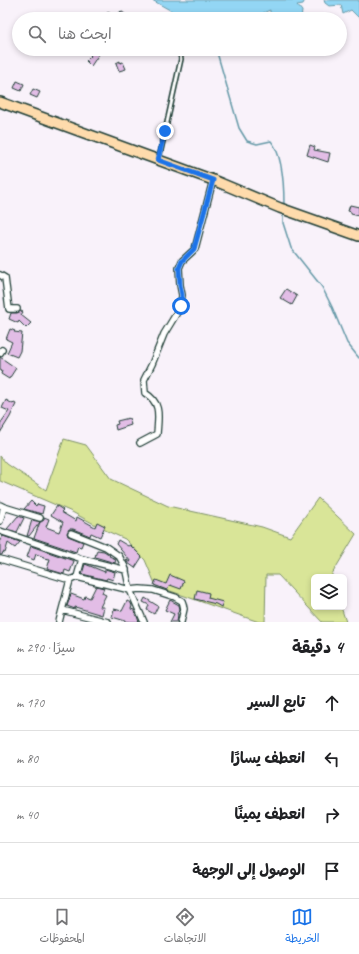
<!DOCTYPE html>
<html lang="ar">
<meta charset="utf-8">
<style>
body{margin:0;font-family:Caveat,"Playpen Sans Arabic",sans-serif;background:#f2f2f2;color:#202124;direction:rtl}
.controls{position:absolute;right:12px;bottom:12px;display:grid;overflow:hidden;border-radius:6px;box-shadow:0 2px 6px #0003}
.controls button{width:36px;height:36px;display:grid;place-items:center;padding:0;border:0;border-bottom:1px solid #e0e0e0;background:#fff;color:#202124;font:20px sans-serif}
.stop{position:absolute;width:12px;height:12px;margin:-9px;border:3px solid #1a73e8;border-radius:50%;background:#fff}
.stop.end{background:#1a73e8;border-color:#fff;box-shadow:0 1px 4px #0008}
.list{margin:0;padding:0;list-style:none}
h2{display:flex;justify-content:space-between;align-items:center;height:52px;margin:0;padding:0 16px;font-size:17px}
h2 small{font-size:13px;font-weight:400;color:#757577}
.list li{display:grid;grid-template-columns:26px 1fr auto;gap:12px;align-items:center;box-sizing:border-box;height:56px;padding:0 16px;border-top:1px solid #e0e0e0}
.list b{display:block;font-size:15px;white-space:nowrap}
.list em{font-size:13px;font-style:normal;color:#757577}
.icon{flex:none;width:22px;height:22px;fill:none;stroke:currentColor;stroke-width:2;stroke-linecap:round;stroke-linejoin:round}
.map{position:relative;flex:none;width:359px;height:622px;overflow:hidden;direction:ltr}
.search{position:absolute;background:#fff;box-shadow:0 2px 6px #0003;left:12px;right:12px;top:12px;height:44px;display:flex;align-items:center;gap:10px;box-sizing:border-box;padding:0 14px;border-radius:22px;color:#757577;font-size:15px}
.sheet{height:276px;background:#fff}
nav{display:flex;justify-content:space-around;align-items:center;box-sizing:border-box;height:56px;border-top:1px solid #e0e0e0;background:#fff;font-size:11px;color:#757577}
nav a{display:grid;justify-items:center;gap:2px}
nav .on{color:#1a73e8}
.map>svg:first-child{display:block}
.green{fill:#d9e598;stroke:#7c9166}
.water{fill:#93d6f4;stroke:#6599a7}
.lines{fill:none;stroke-linecap:round;stroke-linejoin:round}
.stream{stroke:#6599a7;stroke-width:1.5}
.building{fill:#e2bde6;stroke:#1f3d34}
.lane-casing{stroke:#1f3d34;stroke-width:6}
.street-casing{stroke:#1f3d34;stroke-width:8}
.primary-casing{stroke:#1f3d34;stroke-width:12}
.lane{stroke:#fff;stroke-width:3}
.street{stroke:#fff;stroke-width:5.5}
.primary{stroke:#fedbac;stroke-width:9}
.route{stroke:#1a73e8;stroke-width:5}
</style>
<div class="map">
<svg width="359" height="622" viewBox="0 0 359 622">
<rect width="100%" height="100%" fill="#f9f2fa"/>
<filter id="ink" filterUnits="userSpaceOnUse"><feTurbulence type="fractalNoise" baseFrequency=".025" numOctaves="2"/><feDisplacementMap in="SourceGraphic" scale="8" xChannelSelector="R" yChannelSelector="G"/><feConvolveMatrix kernelMatrix="1 2 1 2 8 2 1 2 1" color-interpolation-filters="sRGB"/></filter>
<g filter="url(#ink)">
<!-- green -->
<path class="green" d="M64,439L86,445L111,479L168,506L262,527L290,537L318,498L356,534L332,574V577H314V607H341L346,622H322L278,575H266L265,622H259L156,586L145,560L125,539L107,531L72,512L0,481V456L7,464L46,490Z"/>
<!-- water -->
<path class="water" d="M152,0H305L303,4L297,5L302,11L301,19H274L270,14V10L263,13V19H214L177,14Z
M324,0H359V18L351,10L343,14L341,5L329,6L325,3Z"/>
<g class="lines">
<!-- stream -->
<path class="stream" d="M216,49L239,128L247,141L257,144L271,141C283,155 284,187 284,205
M283,213V223L291,248L322,287L332,307L347,343L359,358"/>
</g>
<!-- building -->
<path class="building" d="M121,11L131,19H104L108,12L115,17Z
M94,49L101,51L91,66L86,61L91,56L90,55Z
M120,61V63L123,62L126,69L119,71L116,63Z
M17,81L24,84L21,91L14,88Z
M33,89L40,92L37,98L30,95Z
M310,145L315,147L314,150L330,153L328,162L307,155Z
M350,205L359,207V216L351,214V212L348,211Z
M286,289L297,296L292,305L280,298Z
M21,311L23,312L21,315L31,323L26,328L19,321L18,323L9,319L11,313H17Z
M10,329L15,331L14,332L22,333L20,351L17,357L7,353L12,342L6,339Z
M0,357L16,368L9,379L1,374L2,371L0,370Z
M6,400L13,404L14,403L16,404L10,417L0,433V424L9,411L2,408Z
M129,418L131,425L116,430L115,425L118,424L117,421Z
M31,501L36,506L37,504L44,506L42,514L24,509Z
M57,506L63,510L61,512L76,521L77,517L95,527L97,522L105,526L100,537L91,533L90,536L73,529H69L67,533L68,536L83,542L81,547L78,546L76,552L34,538L40,522L29,536H27L32,520L41,522L44,520V517L49,519L46,527L59,532L63,522L51,515Z
M18,516L24,518L17,532L7,529Z
M3,536L20,542L15,548L8,543L5,553L3,552L2,555H0V540Z
M118,540L128,546L130,545L142,557L135,568L128,563L126,560L131,562L116,544Z
M31,546L74,561L70,572L65,570L64,574L47,569L50,559L43,558L44,557L36,554L34,560L27,557Z
M97,550L104,551L110,555L109,556L116,559L115,563L95,557Z
M85,564L105,572V569L115,572L113,580L107,578L106,580L82,574Z
M170,575L184,581L181,589L170,585L167,590L154,585L156,580L166,584Z
M96,586L104,588L102,593L106,595L100,607H104L102,615L75,607V609L67,606L71,594L84,599L85,596L90,598Z
M197,590L209,593L208,598L223,602L221,607L216,604L195,599Z
M145,598L158,606L154,614L147,610L149,605L143,602Z
M170,600L179,605L180,609L177,614H178L177,622H170L174,614L165,610Z
M127,601L131,603L132,606L131,609L134,610L136,613L135,615L137,616L139,622H129L112,617L114,609L122,611Z"/>
<g class="lines">
<!-- lane casing -->
<g class="lane-casing">
<path id="lane" d="M159,159L181,59L179,49"/>
</g>
<!-- street casing -->
<g class="street-casing">
<path id="street" d="M0,275L5,278L9,309H17
M0,353L2,350
M140,443L157,434C158,417 162,403 145,393L144,380L152,364L164,334L181,306L182,295L180,285L179,268L182,261L195,249L213,180
M0,505L4,507L0,521
M4,507L40,518
M0,531L82,559
M71,533L106,547L119,556L125,567L130,590L144,622
M0,559L70,580
M77,577L82,559L126,570
M62,610L70,580L77,577L130,590L140,589L153,590L175,597L182,601L183,604L184,609L181,622
M59,622L62,610L108,622"/>
</g>
<!-- primary casing -->
<g class="primary-casing">
<path id="primary" d="M0,102L213,180L280,208L359,236"/>
</g>
<!-- lane -->
<use href="#lane" class="lane"/>
<!-- street -->
<use href="#street" class="street"/>
<!-- primary -->
<use href="#primary" class="primary"/>
</g>
</g>
<g class="lines" filter="url(#ink)">
<!-- route -->
<path class="route" d="M165,131L158,160L213,180L194,249L182,261L179,268L180,285L182,295L181,306"/>
</g>
</svg>
<div class="controls">
<button><svg class="icon" aria-label="layers" viewBox="0 0 24 24"><path d="M12 4l9 5-9 5-9-5zM3 14l9 5 9-5"/></svg></button>
</div>
<div class="stop" style="left:181px;top:306px"></div>
<div class="stop end" style="left:165px;top:131px"></div>
<div class="search"><svg class="icon" aria-label="search" viewBox="0 0 24 24"><circle cx="10" cy="10" r="6"/><path d="M15 15l6 6"/></svg>ابحث هنا</div>
</div>
<section class="sheet">
<h2>4 دقيقة<small>سيرًا · 290 m</small></h2>
<ul class="list">
<li><svg class="icon" aria-label="ahead" viewBox="0 0 24 24"><path d="M12 20V5M6 11l6-6 6 6"/></svg><div><b>تابع السير</b></div><em>170 m</em></li>
<li><svg class="icon" aria-label="left" viewBox="0 0 24 24"><path d="M17 20v-9H6M10 6l-5 5 5 5"/></svg><div><b>انعطف يسارًا</b></div><em>80 m</em></li>
<li><svg class="icon" aria-label="right" viewBox="0 0 24 24"><path d="M7 20v-9h11M14 6l5 5-5 5"/></svg><div><b>انعطف يمينًا</b></div><em>40 m</em></li>
<li><svg class="icon" aria-label="arrive" viewBox="0 0 24 24"><path d="M6 21V4h12l-3 4 3 4H6"/></svg><div><b>الوصول إلى الوجهة</b></div></li>
</ul>
</section>
<nav>
<a class="on"><svg class="icon" aria-label="map" viewBox="0 0 24 24"><path d="M3 6l6-2 6 2 6-2v14l-6 2-6-2-6 2zM9 4v14M15 6v14"/></svg>الخريطة</a>
<a><svg class="icon" aria-label="directions" viewBox="0 0 24 24"><path d="M12 3l9 9-9 9-9-9zM9 14v-3h6M13 9l2 2-2 2"/></svg>الاتجاهات</a>
<a><svg class="icon" aria-label="saved" viewBox="0 0 24 24"><path d="M7 4h10v16l-5-4-5 4z"/></svg>المحفوظات</a>
</nav>
